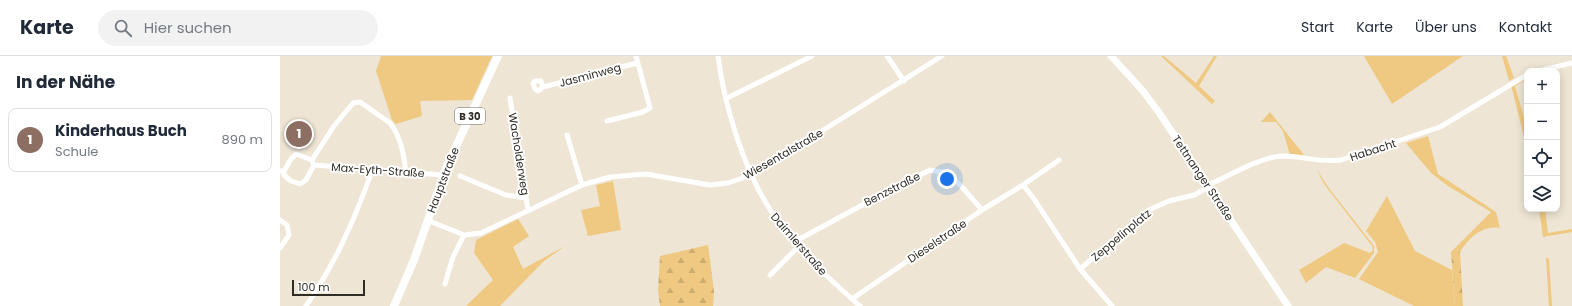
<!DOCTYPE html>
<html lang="de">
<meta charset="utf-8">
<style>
body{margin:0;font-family:Poppins,sans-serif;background:#f2f2f3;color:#1f2937}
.controls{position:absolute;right:12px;top:12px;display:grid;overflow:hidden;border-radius:8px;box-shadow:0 2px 10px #0003}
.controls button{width:36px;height:36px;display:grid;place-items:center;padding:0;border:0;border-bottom:1px solid #e0e1e3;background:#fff;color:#1f2937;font:20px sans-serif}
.scale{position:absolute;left:12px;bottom:10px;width:73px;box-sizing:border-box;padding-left:4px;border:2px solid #2f2c25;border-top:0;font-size:11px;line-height:14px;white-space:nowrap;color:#2f2c25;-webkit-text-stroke:3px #fff;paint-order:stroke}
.you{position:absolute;left:667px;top:123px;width:14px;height:14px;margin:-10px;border:3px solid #fff;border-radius:50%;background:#1a73e8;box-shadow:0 0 0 6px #1a73e833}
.badge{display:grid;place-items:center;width:26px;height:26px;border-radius:50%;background:#1a7faa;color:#fff;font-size:13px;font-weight:700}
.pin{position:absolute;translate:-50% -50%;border:2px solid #fff;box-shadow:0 1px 4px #0006}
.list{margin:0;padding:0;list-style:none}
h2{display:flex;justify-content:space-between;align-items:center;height:52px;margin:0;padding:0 16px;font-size:17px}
h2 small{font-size:13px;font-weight:400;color:#747a83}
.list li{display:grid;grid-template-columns:26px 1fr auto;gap:12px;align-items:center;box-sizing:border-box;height:64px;margin:0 8px 8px;padding:0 8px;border:1px solid #e0e1e3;border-radius:8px}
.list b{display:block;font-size:15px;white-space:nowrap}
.list p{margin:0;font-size:13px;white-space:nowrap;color:#747a83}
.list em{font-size:13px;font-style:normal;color:#747a83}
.icon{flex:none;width:22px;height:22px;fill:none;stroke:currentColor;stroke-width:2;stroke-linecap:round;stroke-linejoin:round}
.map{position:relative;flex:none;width:1292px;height:250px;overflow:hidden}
header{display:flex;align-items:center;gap:24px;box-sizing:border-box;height:56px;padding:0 20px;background:#fff;border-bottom:1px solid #e0e1e3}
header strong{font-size:19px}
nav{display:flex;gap:22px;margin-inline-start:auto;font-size:14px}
.search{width:280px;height:36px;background:#f2f2f3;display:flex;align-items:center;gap:10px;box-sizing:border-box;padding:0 14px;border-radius:22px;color:#747a83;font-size:15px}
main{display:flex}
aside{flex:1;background:#fff}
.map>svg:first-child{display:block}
.green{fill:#efc981}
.forest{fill:url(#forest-firs)}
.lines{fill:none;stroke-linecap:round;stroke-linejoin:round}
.minor{stroke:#fff;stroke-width:5}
.secondary{stroke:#fff;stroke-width:7}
.primary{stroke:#fff;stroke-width:8}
.labels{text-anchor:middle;stroke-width:4;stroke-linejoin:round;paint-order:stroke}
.shield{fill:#fff;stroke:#6d6b66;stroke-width:1}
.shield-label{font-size:10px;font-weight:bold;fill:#2f2c25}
.street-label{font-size:11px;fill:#2f2c25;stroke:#fff}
</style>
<header>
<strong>Karte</strong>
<div class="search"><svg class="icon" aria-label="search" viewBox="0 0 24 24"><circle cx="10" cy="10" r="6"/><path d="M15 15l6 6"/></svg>Hier suchen</div>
<nav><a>Start</a><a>Karte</a><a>Über uns</a><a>Kontakt</a></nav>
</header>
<main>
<aside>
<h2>In der Nähe<small></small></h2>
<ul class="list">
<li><span class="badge" style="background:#8d6e63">1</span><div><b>Kinderhaus Buch</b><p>Schule</p></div><em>890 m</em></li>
</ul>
</aside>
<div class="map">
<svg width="1292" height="250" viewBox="0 0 1292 250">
<defs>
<pattern id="forest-firs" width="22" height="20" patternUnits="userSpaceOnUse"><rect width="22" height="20" fill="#efc981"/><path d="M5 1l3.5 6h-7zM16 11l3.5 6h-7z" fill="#cdad6f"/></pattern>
</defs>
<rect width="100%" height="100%" fill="#eee5d4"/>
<!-- green -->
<path class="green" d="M101,0H212L192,44L140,45L142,60L116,68L112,64L96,15Z
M881,0H884L916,27L934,0H937L919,30L935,45L932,48Z
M1084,0H1183L1112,48Z
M1222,0H1226L1234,22L1229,25Z
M1247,21V23L1235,30L1247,72V93L1231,29Z
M990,56L1024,99H1010L1003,75L996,66H981Z
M1148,80L1158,118L1216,156L1220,172C1202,169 1189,182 1180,196L1176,191L1211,156L1168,130L1151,117L1126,87Z
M1036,112L1048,131L1094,190V197L1075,222L1046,211L1026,227L1019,214L1064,187L1090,197L1093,194L1092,190L1044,128Z
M333,125L341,174L308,180L301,154L320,150L316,129Z
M1107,140L1135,195L1172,214L1175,250H1134L1079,223L1098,196L1095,186L1086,175Z
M1259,153H1265L1268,177L1292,173V176L1263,181Z
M238,163L249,180L233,191L243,213L285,190L264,205L220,250H186L213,224L194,197L196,184Z
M1266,201L1269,203L1272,250H1269Z"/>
<!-- forest -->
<path class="forest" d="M428,189L434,235L433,250H380L378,234L380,200Z
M1176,191L1180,196L1183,250H1175L1171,196Z"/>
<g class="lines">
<!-- minor -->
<path class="minor" d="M438,0C444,48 463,111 489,152C512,190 547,221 580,250
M607,0L624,25
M1258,15L1292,7
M263,31L261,25H255L253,27L255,33L258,35L263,31L357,7
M230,42L248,154
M447,42L532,0
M327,65L363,56L370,52L356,0
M287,79L302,129
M32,104L54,70L73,47L80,46L110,67C121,81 124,99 126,117
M34,109L163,119
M0,115H4L11,103L16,98L32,104L33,107
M4,115V119L11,125L20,128L26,124L34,109
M180,120L226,139L246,142
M743,129L779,104
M928,129C949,120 980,101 1002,100C1022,100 1041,107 1061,104L1160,71L1247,19
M0,164L7,169L9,179L0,192
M147,164L184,179L201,177L302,129L330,121L366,118L430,129L448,127L460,123L484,111L662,0
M514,186L610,134L650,114L667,117L682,131L702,154
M800,213L869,154L889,145L914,139L929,131
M490,219L518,191
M165,228L173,201L184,179
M572,243L702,154L743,129L754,143L800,213L832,250
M26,250C56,206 74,165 92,115"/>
<!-- secondary -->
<path class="secondary" d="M831,0L863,35L880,58L1008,250"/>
<!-- primary -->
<path class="primary" d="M114,250L134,204L166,112L218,0"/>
</g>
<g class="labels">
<!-- shield labels -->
<rect class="shield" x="175" y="52" width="30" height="16" rx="3"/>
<g class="shield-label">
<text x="190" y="64">B 30</text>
</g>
<!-- street labels -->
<g class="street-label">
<text transform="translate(310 19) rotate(-15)" y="4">Jasminweg</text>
<text transform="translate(1093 94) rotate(-18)" y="4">Habacht</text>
<text transform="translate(239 98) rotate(81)" y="4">Wacholderweg</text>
<text transform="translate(503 98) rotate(-30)" y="4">Wiesentalstraße</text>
<text transform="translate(98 114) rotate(4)" y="4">Max-Eyth-Straße</text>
<text transform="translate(923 122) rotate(56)" y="4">Tettnanger Straße</text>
<text transform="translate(163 124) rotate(-69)" y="4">Hauptstraße</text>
<text transform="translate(612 133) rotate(-27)" y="4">Benzstraße</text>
<text transform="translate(841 179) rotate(-40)" y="4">Zeppelinplatz</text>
<text transform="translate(657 185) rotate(-34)" y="4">Dieselstraße</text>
<text transform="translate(519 188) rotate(49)" y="4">Daimlerstraße</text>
</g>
</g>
</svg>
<div class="controls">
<button>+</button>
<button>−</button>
<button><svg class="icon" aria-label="locate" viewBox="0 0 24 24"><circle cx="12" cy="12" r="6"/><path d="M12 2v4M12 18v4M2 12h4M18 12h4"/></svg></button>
<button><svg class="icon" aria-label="layers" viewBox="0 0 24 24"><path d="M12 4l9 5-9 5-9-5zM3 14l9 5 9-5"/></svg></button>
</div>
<div class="scale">100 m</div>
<div class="you"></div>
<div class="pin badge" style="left:19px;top:78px;background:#8d6e63">1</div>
</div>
</main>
